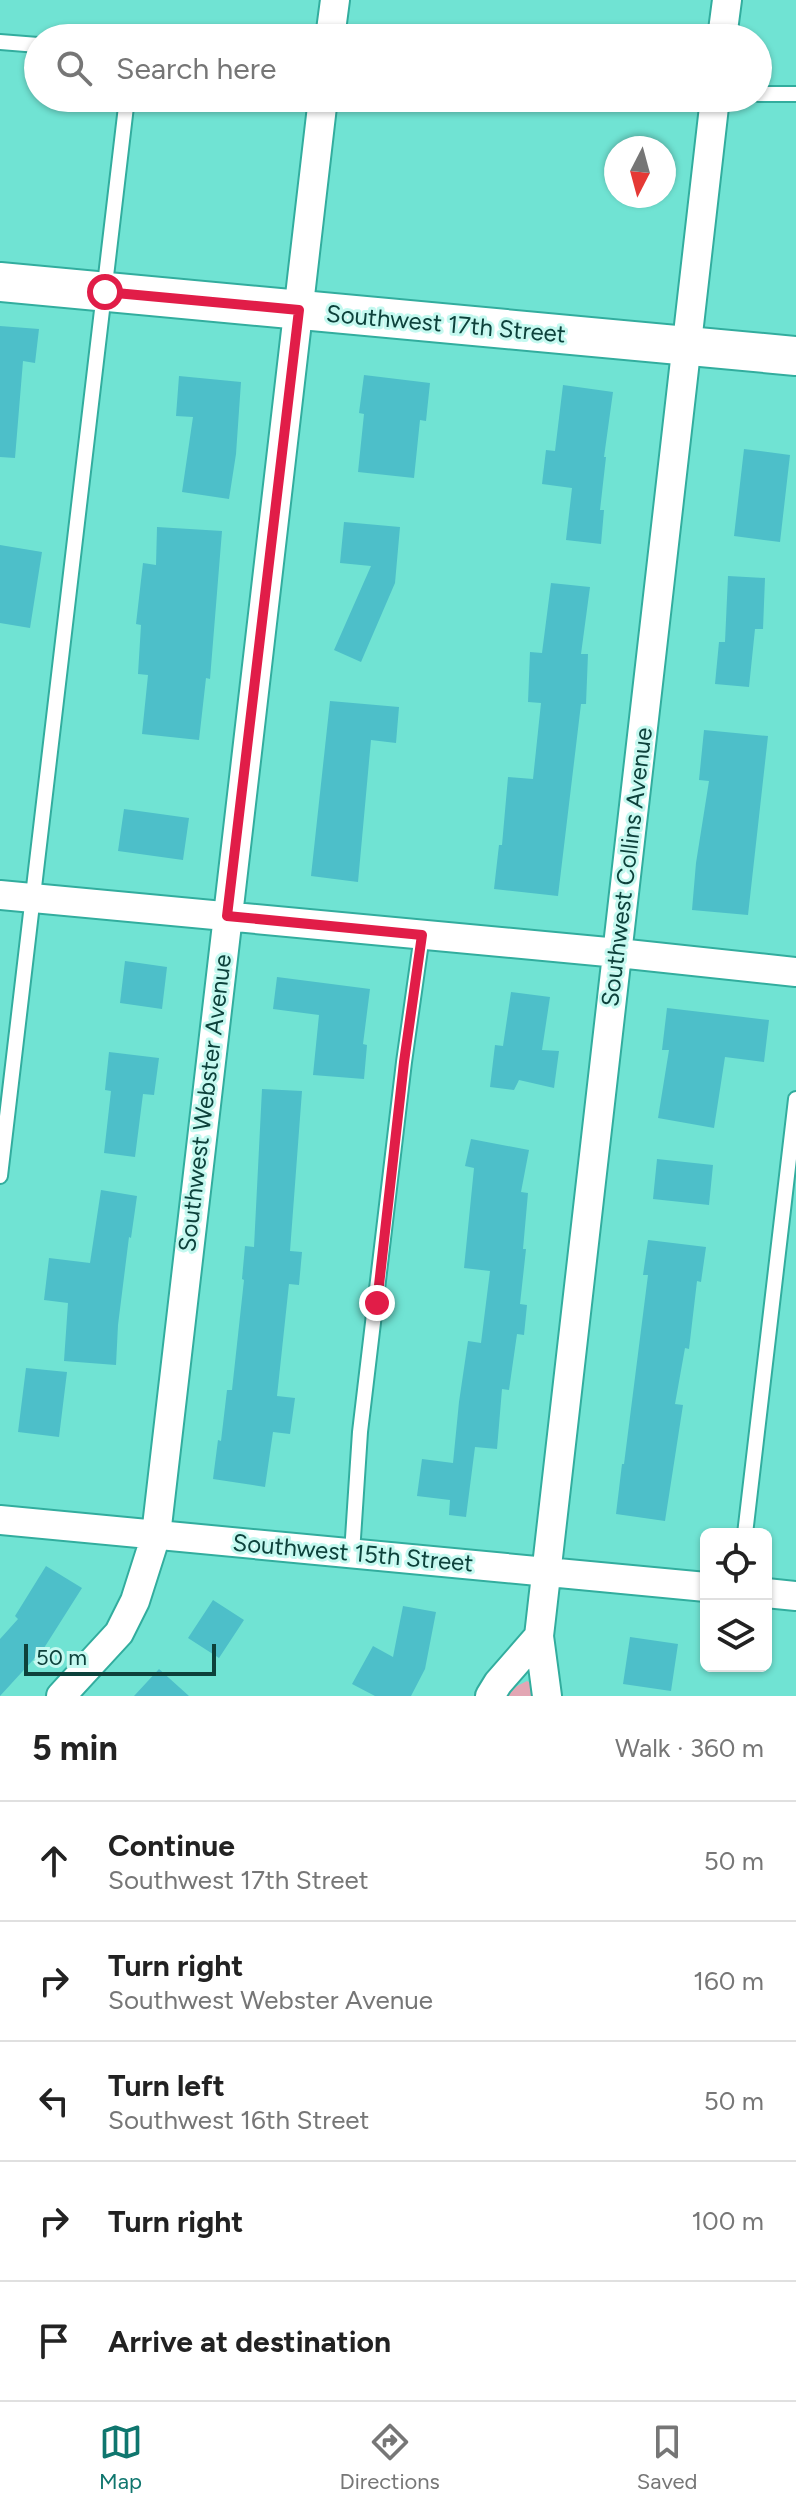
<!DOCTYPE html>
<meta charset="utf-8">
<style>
body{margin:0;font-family:Figtree,sans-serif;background:#f6f6f6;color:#222}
.controls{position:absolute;right:24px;bottom:24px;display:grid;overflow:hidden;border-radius:12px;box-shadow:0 2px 6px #0004}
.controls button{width:72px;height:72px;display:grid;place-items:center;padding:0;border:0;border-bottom:2px solid #e0e0e0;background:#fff;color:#222;font:40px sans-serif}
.compass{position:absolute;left:604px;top:136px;width:72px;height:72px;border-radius:50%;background:#fff;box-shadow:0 2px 6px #0004;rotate:186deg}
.scale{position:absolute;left:24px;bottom:20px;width:192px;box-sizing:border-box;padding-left:8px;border:4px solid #0d413b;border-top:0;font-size:22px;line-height:28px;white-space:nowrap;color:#0d413b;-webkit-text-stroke:6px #c5f9f0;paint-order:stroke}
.stop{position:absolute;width:24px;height:24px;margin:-18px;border:6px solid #e11d48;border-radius:50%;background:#fff}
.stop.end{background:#e11d48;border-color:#fff;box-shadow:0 2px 8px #0008}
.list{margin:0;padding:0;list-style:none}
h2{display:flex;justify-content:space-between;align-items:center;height:104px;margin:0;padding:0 32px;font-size:34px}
h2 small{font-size:26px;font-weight:400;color:#767676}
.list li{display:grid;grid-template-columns:52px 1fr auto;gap:24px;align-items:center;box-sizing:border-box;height:120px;padding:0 32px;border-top:2px solid #e0e0e0}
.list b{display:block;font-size:30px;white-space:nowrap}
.list p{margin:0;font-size:26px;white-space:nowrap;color:#767676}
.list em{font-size:26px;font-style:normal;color:#767676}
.icon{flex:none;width:44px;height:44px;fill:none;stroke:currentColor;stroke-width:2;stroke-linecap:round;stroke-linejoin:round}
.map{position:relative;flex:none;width:796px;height:1696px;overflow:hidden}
.search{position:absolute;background:#fff;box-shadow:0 2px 6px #0004;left:24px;right:24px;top:24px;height:88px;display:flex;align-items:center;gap:20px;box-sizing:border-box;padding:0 28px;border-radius:44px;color:#767676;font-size:30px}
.sheet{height:704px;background:#fff}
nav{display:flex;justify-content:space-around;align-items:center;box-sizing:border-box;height:112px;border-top:2px solid #e0e0e0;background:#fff;font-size:22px;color:#767676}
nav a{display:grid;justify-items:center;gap:4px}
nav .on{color:#0f766e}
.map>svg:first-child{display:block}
.green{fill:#e3a6b4}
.building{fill:#4dbfc9}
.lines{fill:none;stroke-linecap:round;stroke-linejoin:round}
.service-casing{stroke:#32ad9e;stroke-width:18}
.minor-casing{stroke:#32ad9e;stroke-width:32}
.secondary-casing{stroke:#32ad9e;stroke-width:42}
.service{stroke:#fff;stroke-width:14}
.minor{stroke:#fff;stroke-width:28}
.secondary{stroke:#fff;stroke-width:38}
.route{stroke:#e11d48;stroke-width:10}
.labels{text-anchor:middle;stroke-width:6;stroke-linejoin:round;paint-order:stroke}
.street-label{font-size:24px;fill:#0d413b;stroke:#c5f9f0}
</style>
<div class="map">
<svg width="796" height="1696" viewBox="0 0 796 1696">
<rect width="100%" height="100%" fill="#70e3d3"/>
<!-- green -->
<path class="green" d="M527,1681L535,1685L538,1696H507L517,1686Z"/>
<!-- building -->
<path class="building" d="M0,326L39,329L35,363L23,361L15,458L0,457Z
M364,375L430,383L426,421L420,420L414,478L358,472L364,414L359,413Z
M179,376L241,382L236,454L229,499L182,492L193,417L176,416Z
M563,385L613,392L604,457H606L600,510H604L601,544L566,540L572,488L542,484L546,450L555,451Z
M744,449L790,455L780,542L734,536Z
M344,522L400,527L395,583L361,662L334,650L371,566L340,563Z
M157,527L222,531L210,679L206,678L199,740L142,734L148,675L138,674L141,625L136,624L143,563L156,565Z
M0,545L42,552L30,628L0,623Z
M728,576L765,578L763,629H755L749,687L715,684L719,642H725Z
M551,583L590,587L581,654H588L586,704H581L558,896L494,889L499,845H502L508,777L533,779L541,703L528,702L530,652L542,653Z
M330,701L399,707L396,743L371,740L358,882L311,876Z
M704,730L768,736L748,915L692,910L696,863L709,781L699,780Z
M124,809L189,818L183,860L118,851Z
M125,961L167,967L162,1009L120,1003Z
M277,977L370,989L363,1044L367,1045L364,1079L313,1075L319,1015L273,1009Z
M511,992L550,997L542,1050L559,1051L554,1088L519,1080L514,1090L490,1087L495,1045L503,1046Z
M667,1008L769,1020L764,1062L725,1057L714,1128L658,1118L669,1050H662Z
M109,1052L159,1058L154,1095L143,1094L135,1157L104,1153L111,1091L105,1090Z
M262,1089L302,1091L290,1251L302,1252L299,1285L289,1284L277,1396L295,1398L290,1434L273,1432L265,1487L213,1479L218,1440L221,1441L227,1390H232L244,1280L242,1279L245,1246L254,1247Z
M471,1139L529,1150L521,1192L528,1193L523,1249H526L520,1304L527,1305L524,1335L517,1334L509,1390L502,1389L497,1449L475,1447L466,1517L449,1515L450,1500L417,1496L422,1459L453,1463L459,1402L468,1341L481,1343L490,1271L464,1268L474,1168L465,1166Z
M657,1159L713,1165L709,1205L653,1199Z
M101,1190L137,1196L131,1238L129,1237L118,1325L116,1365L64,1361L68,1303L44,1300L49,1258L90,1263Z
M648,1240L706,1247L701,1282L697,1281L689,1349L685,1348L675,1404L683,1405L665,1521L616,1514L622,1464H624L648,1275H643Z
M26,1368L67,1372L59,1437L18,1432Z
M46,1566L82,1588L44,1648L0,1696V1639L18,1619L15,1616Z
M213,1600L244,1620L219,1658L188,1638Z
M403,1606L436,1612L425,1669L411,1696H375L352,1684L373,1646L393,1657Z
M630,1637L678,1644L671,1691L623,1684Z
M159,1669L189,1696H134Z"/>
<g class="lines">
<!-- service casing -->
<g class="service-casing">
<path id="service" d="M0,42L38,45
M758,94H796
M0,1176L127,98
M745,1534L796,1099
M352,1553L360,1432L404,1062L422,935"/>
</g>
<!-- minor casing -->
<g class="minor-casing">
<path id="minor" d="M330,38L335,0
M722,38L727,0
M0,895L618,953L796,972
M0,1520L706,1587
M766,1593L796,1596
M61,1696L119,1633L135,1601L156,1535L323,98
M490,1696L498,1683L539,1636
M547,1696L539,1636L715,98"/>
</g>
<!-- secondary casing -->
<g class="secondary-casing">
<path id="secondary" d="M0,282L796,356"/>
</g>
<!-- service -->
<use href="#service" class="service"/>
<!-- minor -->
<use href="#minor" class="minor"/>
<!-- secondary -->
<use href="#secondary" class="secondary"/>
</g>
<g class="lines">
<!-- route -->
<path class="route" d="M105,292L299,310L227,916L422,935L404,1062L377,1303"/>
</g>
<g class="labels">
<!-- street labels -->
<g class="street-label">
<text transform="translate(446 324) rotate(5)" y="8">Southwest 17th Street</text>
<text transform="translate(627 867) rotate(-83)" y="8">Southwest Collins Avenue</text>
<text transform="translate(205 1103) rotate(-83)" y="8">Southwest Webster Avenue</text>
<text transform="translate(353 1553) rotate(5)" y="8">Southwest 15th Street</text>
</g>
</g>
</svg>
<div class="controls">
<button><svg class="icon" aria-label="locate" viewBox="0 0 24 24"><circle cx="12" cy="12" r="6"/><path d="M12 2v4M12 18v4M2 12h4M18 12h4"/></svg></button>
<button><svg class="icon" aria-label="layers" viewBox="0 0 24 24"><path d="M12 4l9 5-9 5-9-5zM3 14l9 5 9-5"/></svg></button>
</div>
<svg class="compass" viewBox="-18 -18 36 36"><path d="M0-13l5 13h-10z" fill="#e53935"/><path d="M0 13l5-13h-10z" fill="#767676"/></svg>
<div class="scale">50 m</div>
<div class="stop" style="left:105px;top:292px"></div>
<div class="stop end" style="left:377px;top:1303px"></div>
<div class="search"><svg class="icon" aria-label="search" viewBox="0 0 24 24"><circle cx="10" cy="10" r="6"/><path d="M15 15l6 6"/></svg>Search here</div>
</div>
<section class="sheet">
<h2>5 min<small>Walk · 360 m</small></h2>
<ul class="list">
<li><svg class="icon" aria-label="ahead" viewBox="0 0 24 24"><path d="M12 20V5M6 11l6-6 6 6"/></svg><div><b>Continue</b><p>Southwest 17th Street</p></div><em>50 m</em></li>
<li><svg class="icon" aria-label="right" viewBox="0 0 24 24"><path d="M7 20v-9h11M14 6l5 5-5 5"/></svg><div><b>Turn right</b><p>Southwest Webster Avenue</p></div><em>160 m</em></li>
<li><svg class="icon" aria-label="left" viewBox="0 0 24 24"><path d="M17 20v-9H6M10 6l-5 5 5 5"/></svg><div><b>Turn left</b><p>Southwest 16th Street</p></div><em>50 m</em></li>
<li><svg class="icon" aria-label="right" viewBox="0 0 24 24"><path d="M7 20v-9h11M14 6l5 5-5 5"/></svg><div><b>Turn right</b></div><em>100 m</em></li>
<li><svg class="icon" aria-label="arrive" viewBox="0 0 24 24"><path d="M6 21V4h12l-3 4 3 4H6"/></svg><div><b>Arrive at destination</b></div></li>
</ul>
</section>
<nav>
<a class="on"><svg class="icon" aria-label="map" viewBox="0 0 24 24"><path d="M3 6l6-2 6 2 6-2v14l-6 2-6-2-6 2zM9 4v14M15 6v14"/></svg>Map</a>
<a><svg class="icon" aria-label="directions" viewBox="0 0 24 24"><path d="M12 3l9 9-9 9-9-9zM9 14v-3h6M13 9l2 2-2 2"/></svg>Directions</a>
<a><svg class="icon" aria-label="saved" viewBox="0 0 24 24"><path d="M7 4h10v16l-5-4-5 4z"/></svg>Saved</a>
</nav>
